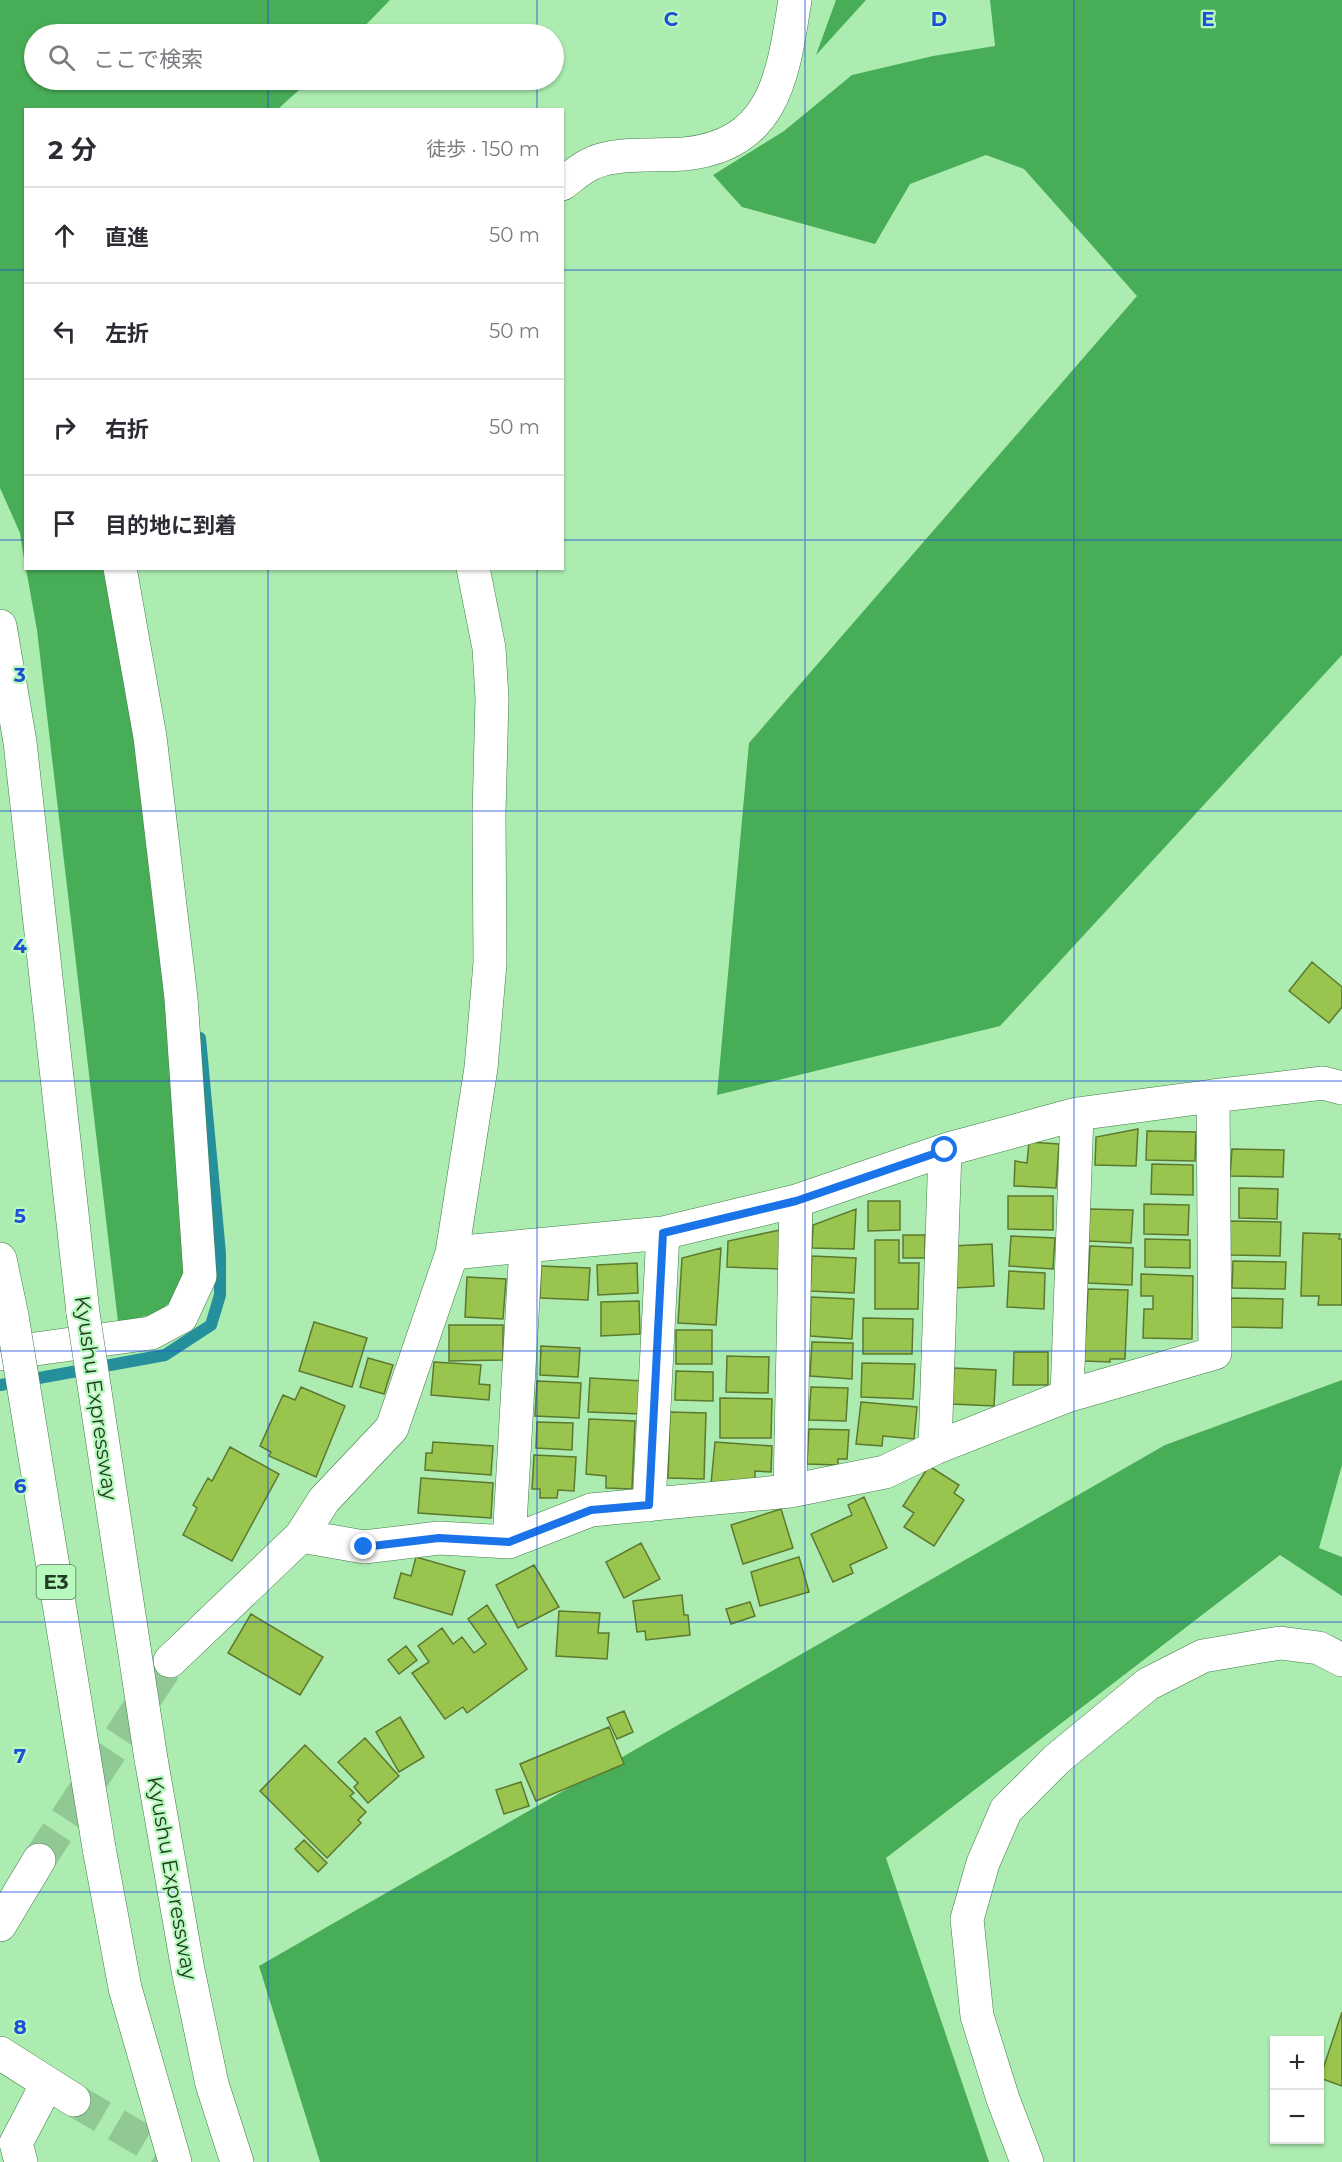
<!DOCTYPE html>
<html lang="ja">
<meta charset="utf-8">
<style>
body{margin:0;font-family:Montserrat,"Noto Sans JP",sans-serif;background:#f7f7f7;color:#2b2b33}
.controls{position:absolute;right:18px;bottom:18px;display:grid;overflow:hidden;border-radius:0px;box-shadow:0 2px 4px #0004}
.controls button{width:54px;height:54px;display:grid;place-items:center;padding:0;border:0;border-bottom:2px solid #e1e1e2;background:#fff;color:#2b2b33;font:30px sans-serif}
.stop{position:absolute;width:18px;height:18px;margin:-14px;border:4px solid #1a73e8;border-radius:50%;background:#fff}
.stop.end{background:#1a73e8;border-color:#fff;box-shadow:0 2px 6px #0008}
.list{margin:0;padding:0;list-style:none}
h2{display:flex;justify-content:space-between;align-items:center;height:78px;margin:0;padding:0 24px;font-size:26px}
h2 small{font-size:20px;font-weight:400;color:#7c7c81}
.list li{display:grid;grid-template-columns:39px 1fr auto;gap:18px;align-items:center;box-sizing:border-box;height:96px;padding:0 24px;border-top:2px solid #e1e1e2}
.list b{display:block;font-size:22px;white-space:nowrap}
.list em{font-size:20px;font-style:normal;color:#7c7c81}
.icon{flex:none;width:33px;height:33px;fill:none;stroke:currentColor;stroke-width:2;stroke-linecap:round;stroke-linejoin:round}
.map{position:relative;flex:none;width:1342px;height:2162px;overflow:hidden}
.search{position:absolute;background:#fff;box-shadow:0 2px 4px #0004;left:24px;top:24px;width:540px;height:66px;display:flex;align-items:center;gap:15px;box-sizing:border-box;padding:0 21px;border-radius:33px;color:#7c7c81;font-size:22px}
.panel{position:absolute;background:#fff;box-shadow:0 2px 4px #0004;left:24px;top:108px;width:540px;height:462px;border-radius:0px}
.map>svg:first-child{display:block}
.forest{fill:#48ad57}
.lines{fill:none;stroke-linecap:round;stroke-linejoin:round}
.stream{stroke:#268f9c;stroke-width:12}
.building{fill:#99c44d;stroke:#5d782f;stroke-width:1.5}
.minor-tunnel{stroke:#91c994;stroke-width:33;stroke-dasharray:33 16;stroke-linecap:butt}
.minor-casing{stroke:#3f7c46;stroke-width:34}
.highway-casing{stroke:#3f7c46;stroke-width:34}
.minor{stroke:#fff;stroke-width:33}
.highway{stroke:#fff;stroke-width:33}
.highway-bridge-casing{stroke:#3f7c46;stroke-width:34;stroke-linecap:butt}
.highway-bridge{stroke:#fff;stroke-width:33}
.route{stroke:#1a73e8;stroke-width:8}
.grid{fill:none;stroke:#1d4ed8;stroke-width:1.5;stroke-opacity:0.55}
.labels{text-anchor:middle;stroke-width:4.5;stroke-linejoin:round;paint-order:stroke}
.shield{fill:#b8fabd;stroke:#507653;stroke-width:1.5}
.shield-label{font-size:20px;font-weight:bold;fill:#233d25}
.street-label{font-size:21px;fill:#233d25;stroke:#b8fabd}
.grid-label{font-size:20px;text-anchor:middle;font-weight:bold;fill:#1d4ed8;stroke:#b8fabd;stroke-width:4.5;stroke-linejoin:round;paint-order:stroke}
</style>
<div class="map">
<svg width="1342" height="2162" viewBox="0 0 1342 2162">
<rect width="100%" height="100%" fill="#acecb0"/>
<!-- forest -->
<path class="forest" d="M0,0H390L357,34H34V80H310L278,109L26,110L25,566L20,533L0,488Z
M836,0H866L816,55Z
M990,0H1342V655L1000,1026L717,1095L749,743L1137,296L1024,169L986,155L910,184L875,244L742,207L713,175L784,131L852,75L933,56L995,46Z
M26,569H105L141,774L170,995L186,1280C164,1315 157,1314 118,1322L37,630Z
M1342,1380V1465L1319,1548L1342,1557V1596L1280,1555L886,1858L989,2162H320L259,1966L1165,1445Z"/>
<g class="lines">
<!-- stream -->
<path class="stream" d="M0,1385L165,1355L211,1325L220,1295V1253L200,1038"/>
</g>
<!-- building -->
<path class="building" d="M1312,962L1342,987V1007L1329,1023L1289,991Z
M1138,1129L1136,1166L1095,1165L1096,1137Z
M1147,1131L1196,1132L1195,1161L1146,1160Z
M1029,1142L1059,1144L1056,1188L1014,1186L1015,1161L1027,1163Z
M1232,1149L1284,1150L1283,1177L1230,1176Z
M1152,1164L1193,1165V1195L1151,1194Z
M1239,1188L1278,1189L1277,1219L1239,1218Z
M1008,1196H1053V1230L1008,1229Z
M868,1201H900V1230L868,1231Z
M1144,1204L1189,1205L1188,1235L1144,1234Z
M856,1209L854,1249L812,1248L813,1225Z
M1089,1209L1133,1210L1131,1243L1088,1241Z
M1230,1221L1281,1222L1280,1256L1230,1255Z
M780,1230L779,1269L727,1267L728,1241Z
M1303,1233L1340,1234L1339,1239H1342V1305H1318L1319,1296H1301Z
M903,1235H925V1258H903Z
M1011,1236L1055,1238L1053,1269L1009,1266Z
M1145,1239L1190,1240V1268L1145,1267Z
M875,1240H899V1263H919L918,1309H875Z
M992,1244L994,1286L954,1288L952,1246Z
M1090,1246L1133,1248L1132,1285L1088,1283Z
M721,1248L716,1325L678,1323L682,1258Z
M812,1256L856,1258L854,1293L810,1291Z
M1233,1261L1286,1262L1285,1289L1232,1288Z
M637,1263L638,1293L598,1295L597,1265Z
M541,1266L590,1268L588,1300L540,1298Z
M1009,1271L1045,1273L1044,1309L1007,1307Z
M1141,1274L1193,1276L1192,1339L1143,1338L1144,1309H1153V1296H1141Z
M467,1277L506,1279L503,1319L465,1317Z
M1088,1289L1128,1290L1125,1359H1110V1362L1084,1361Z
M811,1297L854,1299L852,1339L810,1336Z
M1231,1298L1283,1299L1282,1328L1231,1327Z
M639,1301L640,1334L601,1336V1302Z
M863,1318L913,1319L912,1354H863Z
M314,1322L367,1338L352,1387L299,1371Z
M449,1325H503V1360L449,1361Z
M676,1330H712V1364H676Z
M812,1342L853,1343L852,1379L810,1376Z
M541,1346L580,1348L578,1377L540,1375Z
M1014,1352H1048V1385H1013Z
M727,1356L769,1357L768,1393L726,1392Z
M368,1358L393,1365L384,1394L360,1387Z
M434,1362L481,1365L479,1384L490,1385L489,1400L431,1395Z
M862,1363L915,1364L913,1399L861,1397Z
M954,1368L996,1370L994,1406L952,1404Z
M676,1371L713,1372V1401L675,1400Z
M590,1378L644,1381L642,1414L588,1412Z
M537,1381L581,1383L579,1418L535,1416Z
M301,1387L345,1406L316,1477L269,1456L271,1452L260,1446L283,1395L295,1400Z
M811,1387L848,1388L846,1421L809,1420Z
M720,1398L772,1399L771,1438H720Z
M861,1402L917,1407L914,1439L883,1436L882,1446L856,1444Z
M670,1412L706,1413L704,1479L668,1478Z
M589,1419L635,1421L632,1489L606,1488V1476L586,1474Z
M537,1422L573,1423L572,1450L536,1448Z
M809,1429L849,1430L847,1459H838V1465L807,1464Z
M433,1442L493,1446L491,1475L425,1470L426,1453H432Z
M715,1442L772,1446L771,1472L755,1471V1479L711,1484Z
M230,1447L279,1474L232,1561L183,1535L197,1508L193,1505L208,1478L212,1481Z
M534,1455L576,1457L574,1491L558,1490L557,1498H540V1489H532Z
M929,1466L959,1485L954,1493L964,1500L934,1546L904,1527L914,1513L903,1506Z
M421,1478L493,1483L491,1518L418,1513Z
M864,1497L887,1548L850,1565L853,1573L833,1582L811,1534L852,1515L848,1505Z
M781,1509L793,1548L743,1564L731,1525Z
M641,1543L660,1579L624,1598L606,1562Z
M416,1557L465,1571L452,1615L394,1598L401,1573L411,1576Z
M799,1557L809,1592L760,1606L751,1572Z
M534,1565L559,1607L518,1628L496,1585Z
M682,1595L684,1615H688L690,1635L646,1640L645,1631L637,1632L633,1601Z
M750,1602L755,1616L731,1624L726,1609Z
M487,1605L527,1669L467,1713L463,1707L445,1719L412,1673L429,1662L418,1646L442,1628L453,1644L462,1637L474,1653L486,1644L468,1619Z
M559,1611L600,1613L598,1633H609L607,1659L556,1656Z
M251,1614L323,1657L300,1695L228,1653Z
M406,1646L417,1660L399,1674L388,1660Z
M624,1711L633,1732L617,1739L607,1718Z
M400,1717L424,1757L399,1772L376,1732Z
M609,1727L624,1764L536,1801L520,1764Z
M365,1738L399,1776L368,1803L354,1787L358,1783L338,1762Z
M305,1745L354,1793L350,1796L366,1812L358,1820L361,1823L327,1858L260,1791Z
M521,1782L529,1806L504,1814L496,1790Z
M304,1840L327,1863L318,1872L295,1849Z
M1342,2012V2086L1320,2078Z"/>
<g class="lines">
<!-- minor-tunnel -->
<path class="minor-tunnel" d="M39,1860L170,1661
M74,2100L180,2162"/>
<!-- minor casing -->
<g class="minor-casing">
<path id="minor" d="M562,184C572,177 582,167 593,163C616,152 658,156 684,154C776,145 783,74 795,0
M1213,1096L1323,1083L1342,1088
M0,1354L151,1333L181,1317L200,1276L181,998L150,737L120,568
M1067,1396L1077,1114
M935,1448L945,1150
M790,1491L796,1201
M649,1505L663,1233
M301,1536L364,1547L439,1538L509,1542L591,1510L790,1491L885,1472L935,1448L1067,1396L1215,1353L1213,1096L1077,1114L945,1150L796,1201L663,1233L452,1253
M509,1542L526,1246
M170,1661L301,1536L324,1500L392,1428L452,1253L481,1068L490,963L489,814L492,698L489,648L473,568
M0,1925L39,1860
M0,2053L74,2100
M21,2162L16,2143L47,2084
M1027,2162L1003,2099L977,2016L967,1919L983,1863L1006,1810L1057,1759L1148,1684L1203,1656L1280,1643L1319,1648L1342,1660"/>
</g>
<!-- highway casing -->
<g class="highway-casing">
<path id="highway" d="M0,626L20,742L83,1313
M0,1259L12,1316
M151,1759L188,1970L212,2084L237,2162
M99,1848L125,1988L175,2162"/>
</g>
<!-- minor -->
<use href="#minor" class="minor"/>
<!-- highway -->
<use href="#highway" class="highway"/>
<!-- highway-bridge casing -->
<g class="highway-bridge-casing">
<path id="highway-bridge" d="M83,1313L151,1759
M12,1316L99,1848"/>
</g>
<!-- highway-bridge -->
<use href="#highway-bridge" class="highway-bridge"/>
</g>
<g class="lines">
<!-- route -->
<path class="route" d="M364,1547L439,1538L509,1542L591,1510L649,1505L663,1233L796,1201L945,1150"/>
</g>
<!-- grid -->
<path class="grid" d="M268,0V34M537,0V34M805,0V2162M1074,0V2162M268,80V110M537,80V110M0,270H26M562,270H1342M0,540H26M562,540H1342M268,568V2162M537,568V2162M0,811H1342M0,1081H1342M0,1351H1342M0,1622H1342M0,1892H1342"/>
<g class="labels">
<!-- shield labels -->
<rect class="shield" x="36.5" y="1565" width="39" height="34" rx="4.5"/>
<g class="shield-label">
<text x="56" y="1589">E3</text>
</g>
<!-- street labels -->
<g class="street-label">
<text transform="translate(96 1398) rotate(82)" y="7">Kyushu Expressway</text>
<text transform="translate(172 1878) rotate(80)" y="7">Kyushu Expressway</text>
</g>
</g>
<g class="grid-label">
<text x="671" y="26">C</text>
<text x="939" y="26">D</text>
<text x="1208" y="26">E</text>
<text x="20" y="682">3</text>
<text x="20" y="953">4</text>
<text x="20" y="1223">5</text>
<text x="20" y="1493">6</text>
<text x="20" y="1763">7</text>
<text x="20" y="2034">8</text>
</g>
</svg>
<div class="controls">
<button>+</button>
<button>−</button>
</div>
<div class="stop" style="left:945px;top:1150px"></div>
<div class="stop end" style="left:364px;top:1547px"></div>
<div class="search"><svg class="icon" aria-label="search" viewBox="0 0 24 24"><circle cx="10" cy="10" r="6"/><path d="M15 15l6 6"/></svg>ここで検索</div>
<section class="panel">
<h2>2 分<small>徒歩 · 150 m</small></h2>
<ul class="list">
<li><svg class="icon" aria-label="ahead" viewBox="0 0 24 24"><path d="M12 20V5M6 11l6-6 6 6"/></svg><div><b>直進</b></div><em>50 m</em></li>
<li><svg class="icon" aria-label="left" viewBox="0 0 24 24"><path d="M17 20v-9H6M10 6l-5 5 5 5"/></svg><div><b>左折</b></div><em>50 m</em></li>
<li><svg class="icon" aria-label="right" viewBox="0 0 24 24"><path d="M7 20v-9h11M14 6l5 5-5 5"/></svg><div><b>右折</b></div><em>50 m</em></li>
<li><svg class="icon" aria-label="arrive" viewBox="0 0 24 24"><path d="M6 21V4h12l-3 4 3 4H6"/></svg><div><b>目的地に到着</b></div></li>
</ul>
</section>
</div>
